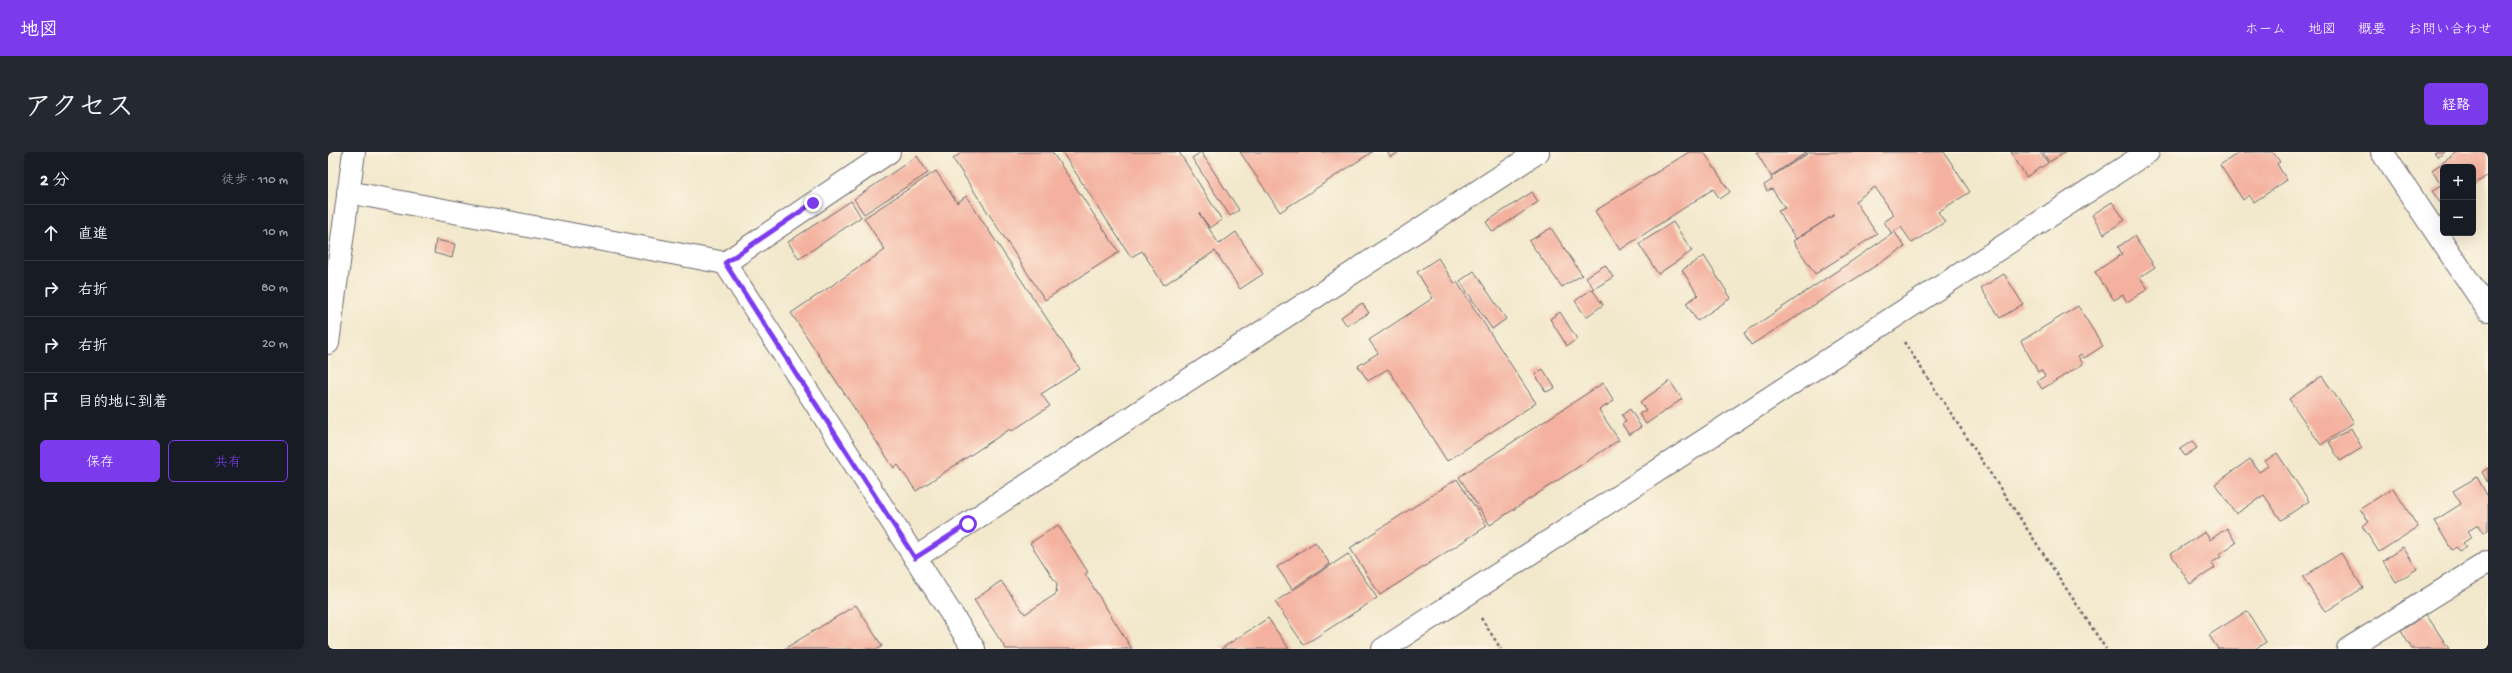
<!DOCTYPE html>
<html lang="ja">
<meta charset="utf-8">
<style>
body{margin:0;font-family:"Gochi Hand","Klee One",sans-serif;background:#242831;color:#f1f3f6}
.controls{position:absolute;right:12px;top:12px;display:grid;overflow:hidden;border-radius:6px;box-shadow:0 4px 16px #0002}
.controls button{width:36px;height:36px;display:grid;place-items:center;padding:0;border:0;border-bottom:1px solid #363941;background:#171b24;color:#f1f3f6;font:20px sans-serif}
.stop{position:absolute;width:12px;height:12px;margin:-9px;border:3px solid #7c3aed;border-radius:50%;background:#fff}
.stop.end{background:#7c3aed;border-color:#fff;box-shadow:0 1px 4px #0008}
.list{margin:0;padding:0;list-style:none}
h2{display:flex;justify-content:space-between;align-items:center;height:52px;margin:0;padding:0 16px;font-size:17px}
h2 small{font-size:13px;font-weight:400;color:#9ea1a6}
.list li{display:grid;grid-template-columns:26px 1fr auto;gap:12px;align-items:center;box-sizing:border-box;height:56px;padding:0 16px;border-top:1px solid #363941}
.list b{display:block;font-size:15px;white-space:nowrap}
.list em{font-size:13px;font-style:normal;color:#9ea1a6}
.actions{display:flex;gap:8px;padding:12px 16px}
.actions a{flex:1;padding:9px 0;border:1px solid #7c3aed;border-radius:6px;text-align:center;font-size:14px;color:#7c3aed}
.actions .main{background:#7c3aed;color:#fff}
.icon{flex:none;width:22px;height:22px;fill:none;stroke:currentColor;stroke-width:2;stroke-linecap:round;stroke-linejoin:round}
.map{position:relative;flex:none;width:2160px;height:497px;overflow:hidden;border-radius:6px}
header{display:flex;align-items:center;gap:24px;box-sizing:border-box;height:56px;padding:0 20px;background:#7c3aed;color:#fff}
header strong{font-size:19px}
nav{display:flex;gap:22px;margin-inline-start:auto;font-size:14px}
.intro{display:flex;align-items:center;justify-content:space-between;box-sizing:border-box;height:96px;padding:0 24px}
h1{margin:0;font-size:28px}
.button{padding:10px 18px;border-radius:6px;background:#7c3aed;color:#fff;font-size:14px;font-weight:700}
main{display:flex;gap:24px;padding:0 24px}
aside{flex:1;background:#171b24;border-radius:6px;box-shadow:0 4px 16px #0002}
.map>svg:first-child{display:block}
.building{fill:#f4b19f}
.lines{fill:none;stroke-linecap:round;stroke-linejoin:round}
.minor-casing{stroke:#6b676e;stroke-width:24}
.path{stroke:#6b676e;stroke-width:2.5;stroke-dasharray:3 3;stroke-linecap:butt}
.minor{stroke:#fff;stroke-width:22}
.route{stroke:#7c3aed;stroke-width:5}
</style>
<header>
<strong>地図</strong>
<nav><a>ホーム</a><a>地図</a><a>概要</a><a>お問い合わせ</a></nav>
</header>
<div class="intro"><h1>アクセス</h1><a class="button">経路</a></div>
<main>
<aside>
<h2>2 分<small>徒歩 · 110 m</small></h2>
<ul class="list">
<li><svg class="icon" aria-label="ahead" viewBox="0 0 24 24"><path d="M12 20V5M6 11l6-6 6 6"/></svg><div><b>直進</b></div><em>10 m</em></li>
<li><svg class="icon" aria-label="right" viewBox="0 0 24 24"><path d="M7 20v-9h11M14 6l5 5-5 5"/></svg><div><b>右折</b></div><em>80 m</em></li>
<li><svg class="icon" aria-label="right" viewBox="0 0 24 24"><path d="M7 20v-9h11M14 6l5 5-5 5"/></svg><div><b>右折</b></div><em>20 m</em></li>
<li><svg class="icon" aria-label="arrive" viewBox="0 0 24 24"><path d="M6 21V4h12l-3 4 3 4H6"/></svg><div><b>目的地に到着</b></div></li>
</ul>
<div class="actions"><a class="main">保存</a><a>共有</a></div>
</aside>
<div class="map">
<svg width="2160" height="497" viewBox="0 0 2160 497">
<rect width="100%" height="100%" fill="#fcf5e5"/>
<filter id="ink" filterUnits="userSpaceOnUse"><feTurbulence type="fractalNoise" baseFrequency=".025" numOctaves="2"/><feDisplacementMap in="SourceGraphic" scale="8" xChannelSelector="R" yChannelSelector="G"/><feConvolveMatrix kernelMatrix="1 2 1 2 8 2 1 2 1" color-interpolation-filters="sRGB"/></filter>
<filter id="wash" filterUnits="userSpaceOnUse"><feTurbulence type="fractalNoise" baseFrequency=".012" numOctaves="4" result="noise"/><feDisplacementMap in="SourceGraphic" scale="16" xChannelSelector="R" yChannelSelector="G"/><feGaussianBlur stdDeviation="0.9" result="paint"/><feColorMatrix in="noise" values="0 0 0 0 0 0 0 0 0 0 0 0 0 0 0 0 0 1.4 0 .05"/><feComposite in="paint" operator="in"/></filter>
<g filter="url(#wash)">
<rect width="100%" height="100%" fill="#f2e8cc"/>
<g id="blocks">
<!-- building -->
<path class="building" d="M634,0H724L791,100L717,148L625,7Z
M734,0H851L894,68L882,76L871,61L891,92L908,80L935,122L912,137L887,99L836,133L814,99L803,105Z
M873,0L911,58L902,64L864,6Z
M912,0H1044L952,60Z
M1059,0H1071L1063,5Z
M1361,0H1376L1402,40L1392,47L1385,37L1292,98L1267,59Z
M1428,0H1479L1443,24Z
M1482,0H1616L1642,40L1610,60L1617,70L1584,91L1573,75L1566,79L1577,95L1423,193L1416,181L1564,82L1556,70L1566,63L1547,35L1527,49L1549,82L1487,122L1465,89L1506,63L1468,87L1450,59L1457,56L1444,37L1439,39L1436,33L1444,28L1443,25Z
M1683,0H1712L1720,11L1698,25Z
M1717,0H1738L1721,10L1715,1Z
M1912,0H1945L1952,10L1949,12L1959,28L1926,50L1921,43L1915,48L1892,13Z
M2106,0H2117L2110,5Z
M2130,0H2160V23L2145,33V15H2115L2113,52L2104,39L2114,33L2104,18Z
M589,4L600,21L536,62L526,47Z
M608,19L629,51L638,44L752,217L713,242L722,254L684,279L682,277L588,339L570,313L566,316L463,161L557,98L536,66Z
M1204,40L1210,50L1165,80L1158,70Z
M523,49L533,65L471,107L460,90Z
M1784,50L1797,68L1776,82L1764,63Z
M1345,70L1364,99L1330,122L1311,92Z
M1223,76L1254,123L1234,135L1201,89Z
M1806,84L1827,115L1812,125L1820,137L1799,150L1795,143L1786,148L1767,120L1794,102L1790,95Z
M108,88L127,92L124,106L106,101Z
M1376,104L1403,146L1369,169L1358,151L1370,143L1354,118Z
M1110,106L1127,132L1129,130L1208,251L1119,309L1060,217L1040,229L1030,214L1050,201L1041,188L1105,146L1089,120Z
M1277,113L1285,125L1266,137L1258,125Z
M1146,119L1178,167L1164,177L1132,129Z
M1676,122L1695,152L1672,166L1653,136Z
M1264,137L1275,153L1258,165L1247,149Z
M1034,151L1041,161L1019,174L1013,165Z
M1750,154L1775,194L1756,206L1753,202L1750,204L1755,212L1714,237L1709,229L1717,224L1713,218L1710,220L1693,189Z
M1232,160L1249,187L1239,194L1222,167Z
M1215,217L1227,236L1218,240L1207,222Z
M1994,224L2026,270L1993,293L1961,247Z
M1342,229L1354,247L1318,272L1311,262L1318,258L1312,250Z
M1275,231L1286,249L1271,258L1291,288L1162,373L1131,325Z
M1302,257L1313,275L1301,283L1294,272L1298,270L1294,263Z
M2023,276L2034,296L2012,309L2001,290Z
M1864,289L1869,296L1857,304L1852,297Z
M1949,301L1981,349L1953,368L1936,343L1908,362L1887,332L1922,307L1931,320L1940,314L1937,309Z
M2160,316V331L2154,320Z
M2149,325L2160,345V378L2155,381L2150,373L2140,379L2144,385L2135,391L2138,395L2131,399L2128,395L2124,398L2106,369L2133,352L2125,339Z
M1129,327L1159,374L1052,443L1022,396Z
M2065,336L2090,375L2051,400L2034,374L2041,370L2032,357Z
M730,373L760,420L757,422L804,497H678L646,448L673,429L697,462L728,442L729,432L702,391Z
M1899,376L1908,391L1891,402L1893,405L1883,411L1887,416L1862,432L1843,402L1877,380L1882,388Z
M987,390L1002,412L964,437L949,415Z
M2075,395L2089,417L2068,430L2055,409Z
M2013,401L2035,436L1997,460L1975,425Z
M1020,402L1049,446L976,493L947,450Z
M528,453L554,494L550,497H456Z
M1919,459L1938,490L1927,497H1890L1881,483Z
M2098,462L2121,497H2084L2073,479Z
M940,466L961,497H893Z"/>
</g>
</g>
<g filter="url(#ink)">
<use href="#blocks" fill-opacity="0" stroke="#6b676e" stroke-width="1"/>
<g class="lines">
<!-- minor casing -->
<g class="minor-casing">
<path id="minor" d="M2054,0L2160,158
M20,40L397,111L561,0
M397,111L646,497
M0,191L26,0
M587,406L1210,0
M1055,497L1820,0
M2020,497L2160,410"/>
</g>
<!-- path -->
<path class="path" d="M1576,190L1778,497
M1153,466L1173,497"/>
<!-- minor -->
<use href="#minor" class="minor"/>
</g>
</g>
<g class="lines" filter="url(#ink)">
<!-- route -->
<path class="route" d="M485,51L397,111L587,406L640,372"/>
</g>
</svg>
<div class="controls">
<button>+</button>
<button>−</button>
</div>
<div class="stop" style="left:640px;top:372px"></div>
<div class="stop end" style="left:485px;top:51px"></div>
</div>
</main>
